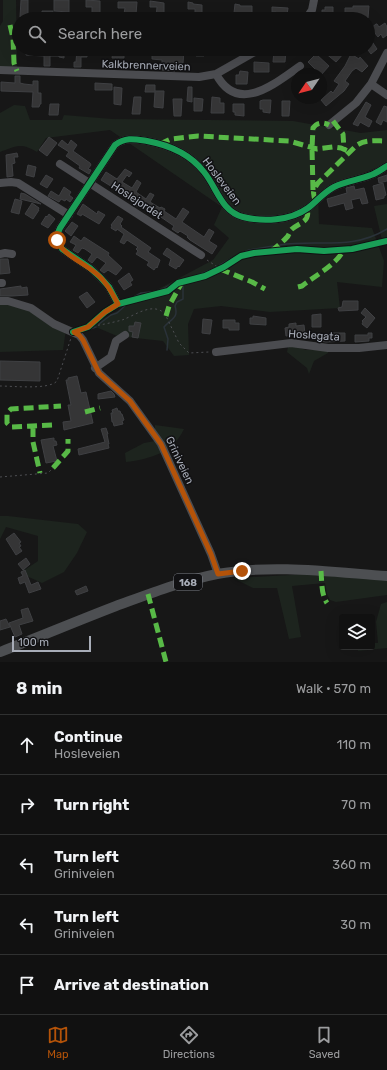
<!DOCTYPE html>
<meta charset="utf-8">
<style>
body{margin:0;font-family:Rubik,sans-serif;background:#1a1a1a;color:#f1f3f6}
.controls{position:absolute;right:12px;bottom:12px;display:grid;overflow:hidden;border-radius:4px;box-shadow:0 4px 16px #0002}
.controls button{width:36px;height:36px;display:grid;place-items:center;padding:0;border:0;border-bottom:1px solid #303131;background:#111;color:#f1f3f6;font:20px sans-serif}
.compass{position:absolute;left:291px;top:68px;width:36px;height:36px;border-radius:50%;background:#111;box-shadow:0 4px 16px #0002;rotate:235deg}
.scale{position:absolute;left:12px;bottom:10px;width:79px;box-sizing:border-box;padding-left:4px;border:2px solid #a8adb8;border-top:0;font-size:11px;line-height:14px;white-space:nowrap;color:#a8adb8;-webkit-text-stroke:3px #111113;paint-order:stroke}
.stop{position:absolute;width:12px;height:12px;margin:-9px;border:3px solid #b45309;border-radius:50%;background:#fff}
.stop.end{background:#b45309;border-color:#fff;box-shadow:0 1px 4px #0008}
.list{margin:0;padding:0;list-style:none}
h2{display:flex;justify-content:space-between;align-items:center;height:52px;margin:0;padding:0 16px;font-size:17px}
h2 small{font-size:13px;font-weight:400;color:#9c9d9f}
.list li{display:grid;grid-template-columns:26px 1fr auto;gap:12px;align-items:center;box-sizing:border-box;height:60px;padding:0 16px;border-top:1px solid #303131}
.list b{display:block;font-size:15px;white-space:nowrap}
.list p{margin:0;font-size:13px;white-space:nowrap;color:#9c9d9f}
.list em{font-size:13px;font-style:normal;color:#9c9d9f}
.icon{flex:none;width:22px;height:22px;fill:none;stroke:currentColor;stroke-width:2;stroke-linecap:round;stroke-linejoin:round}
.map{position:relative;flex:none;width:387px;height:662px;overflow:hidden}
.search{position:absolute;background:#111;box-shadow:0 4px 16px #0002;left:12px;right:12px;top:12px;height:44px;display:flex;align-items:center;gap:10px;box-sizing:border-box;padding:0 14px;border-radius:22px;color:#9c9d9f;font-size:15px}
.sheet{height:352px;background:#111}
nav{display:flex;justify-content:space-around;align-items:center;box-sizing:border-box;height:56px;border-top:1px solid #303131;background:#111;font-size:11px;color:#9c9d9f}
nav a{display:grid;justify-items:center;gap:2px}
nav .on{color:#b45309}
.map>svg:first-child{display:block}
.green{fill:#1d241e}
.lines{fill:none;stroke-linecap:round;stroke-linejoin:round}
.stream{stroke:#2a3239;stroke-width:1.5}
.building{fill:#353536;stroke:#3f4043}
.path{stroke:#4d4e52;stroke-width:1;stroke-dasharray:2 3;stroke-linecap:butt}
.minor{stroke:#4b4c50;stroke-width:8}
.major{stroke:#4d4f52;stroke-width:10}
.quiet{stroke:#58b947;stroke-width:5;stroke-dasharray:10 5;stroke-linecap:butt}
.cycleway-casing{stroke:#111113;stroke-width:8}
.cycleway{stroke:#1a9f57;stroke-width:6}
.route{stroke:#b45309;stroke-width:5}
.labels{text-anchor:middle;stroke-width:3;stroke-linejoin:round;paint-order:stroke}
.shield{fill:#111113;stroke:#7b7e86;stroke-width:1}
.shield-label{font-size:10px;font-weight:bold;fill:#a8adb8}
.street-label{font-size:11px;fill:#a8adb8;stroke:#111113}
</style>
<div class="map">
<svg width="387" height="662" viewBox="0 0 387 662">
<rect width="100%" height="100%" fill="#171717"/>
<!-- green -->
<path class="green" d="M3,0H16L17,67H0V26L3,21Z
M14,105L25,106L30,120H62L64,115L112,119L293,121L361,133L387,130V163L318,193L319,224L372,228L384,261L382,287L337,282L340,308L270,312L221,306L194,309L188,324L189,355L174,356L163,341L117,336L91,325L213,260L229,238L214,225L222,207L110,130L46,138L37,152C21,142 16,146 0,152V113Z
M387,204V238L382,240L374,206Z
M0,301H8L66,329L63,350L0,352Z
M288,347H297L306,350H328V353L314,361L309,374L307,368L287,352Z
M155,425L184,429C173,453 150,459 126,462L125,453L144,443L155,441Z
M0,516H8L78,524L87,532L77,553L64,572L42,583L20,573L38,561V536L6,527L0,539Z
M309,574L387,580V595L336,602L330,600L327,594L325,583L292,586L301,637L289,639L277,588H253L233,578Z
M387,602V648L358,651L357,647H372V643H378L376,622L381,604Z"/>
<g class="lines">
<!-- stream -->
<path class="stream" d="M280,245C318,239 351,251 387,229
M220,265L239,254L249,250L273,246
M130,299L141,293L159,291L178,281L198,275L215,268
M99,324L111,315L117,313L126,305
M81,332L96,327
M167,350L168,339L164,327C171,319 179,318 175,306L177,302L183,299V283"/>
</g>
<!-- building -->
<path class="building" d="M21,0H28V14H25V18L20,17Z
M54,0H69V12L54,11Z
M86,0L100,1V19H92V7H86Z
M150,1L164,3V19L156,18L157,7H150Z
M118,2H137L136,14H124L125,8H118Z
M188,2L193,3V4L202,5V15H195V9H188Z
M235,4L240,5V6H252V14L234,13Z
M353,6H369L368,18H358V15H345V8H353Z
M272,7L288,8L287,15H276V12H272Z
M325,7H333V19L322,18V10H325Z
M42,11H53V19H42Z
M385,23L387,27V35L383,38L381,34L378,37L371,28L376,24H377L379,27Z
M371,40L377,49L371,54L368,50V42Z
M26,49H52V50L64,51V58L59,57V56H50V66H44V56L26,55Z
M77,49L87,50V57H81V67H74V62H76Z
M153,49H157V52H163V54H175V50L184,51L183,63H175V71L162,70V60L152,59V50Z
M196,49H204V56H196Z
M327,49H340L344,53L336,62L324,52Z
M274,50H286L285,62H273Z
M113,51L124,52V58H112Z
M316,54L329,66L321,75L308,62Z
M351,54L359,59L360,57L368,66L362,72L356,68L352,71L345,81L349,84L344,91L326,106L321,100L331,91L333,93L339,84L334,81L345,66Z
M254,62L269,63V72H254Z
M240,71L248,72L247,84H236V75H239Z
M15,76H20V83L24,84L33,85V81H38V93H41V104H40L39,107H32L33,92L1,91V82L15,83Z
M95,83L112,84V90H95Z
M146,85H155V91H164L163,108L154,107L155,92H145Z
M114,87L122,88L121,105L114,104Z
M188,87H192V102L187,101Z
M134,97H141L140,114H132Z
M212,97L220,98V103H224V113H211Z
M194,98L203,99L202,111H194Z
M173,99H182L181,116H174Z
M263,100H271L270,113L263,112V109H260V101Z
M282,101H290L289,116H282Z
M366,102L371,105L365,117L372,121L369,127L360,122L358,126L353,124Z
M50,104H59L58,115H49Z
M233,104H244V116L235,115V112H233Z
M384,106L387,107V122L383,120L381,125L376,122Z
M49,137L57,143L47,156L39,150Z
M62,140L68,145L71,140L77,145L73,151L90,163L91,165L88,169L91,170L89,174L79,168L80,166L66,156L69,152L58,145Z
M17,153L18,157H14L15,163L12,164L13,176L7,177L6,155Z
M28,165L36,167L34,177L26,175Z
M125,169L132,173L129,177L127,175L122,182L132,188L137,180L141,183L136,192L146,199L150,193L154,195L150,202L160,208L161,207L165,209L164,211L176,219L183,208L189,212L182,222L204,237L209,229L214,232L209,241L217,246L212,254L190,240L187,237L188,236L180,231L178,233L172,229L174,226L155,213L154,215L140,205L138,207L133,203L134,201L130,198L101,180L106,172L117,179Z
M46,175L53,179L47,188L40,184Z
M387,175V181L379,183L378,178Z
M383,183L386,195L384,196V198L376,200L373,186Z
M354,186L355,190L364,188L368,203L362,204L360,198L351,200L353,208L346,210L344,203L329,207L327,199L347,193L346,188Z
M64,187L71,192L69,195L73,198L70,202L66,199L65,201L61,199L59,202L48,196L51,191L59,196Z
M21,193L25,194L41,204L20,199Z
M15,199L22,201L19,214L11,212Z
M32,203L39,208L38,210H39L33,219L25,214Z
M83,204L97,214L98,211L105,215L99,224L82,214L81,216L77,214Z
M49,214L55,219L48,228L41,224L46,216L47,217Z
M118,216L123,219L120,224L122,226L121,227L151,248L148,252L160,260L157,268L156,267L154,270L147,265L149,262L136,254L138,251L136,249L138,247L127,240L124,244L120,242L124,234L117,229L116,231L111,228L112,226L111,225Z
M72,222L78,226L71,236L65,231Z
M74,236L81,241L84,237L109,253L108,255L122,268L116,275L108,270L104,273L100,270L106,263L97,257L92,263L88,260L92,254L85,249L82,248L78,253L73,250L76,245L70,242Z
M167,248L184,260L179,267L178,266L176,269L169,265L171,259L163,254Z
M0,259H8L10,273L0,274Z
M129,273L133,280L130,282L132,285L124,290L118,281Z
M21,286V288L27,287L28,295L12,296H0V289Z
M87,292L95,302L87,308L79,297Z
M343,301H358V310L339,311L338,308L342,307Z
M365,308L375,318L367,328L362,324L363,322L362,321L366,317L361,313Z
M321,314V327H312V315Z
M253,316L266,318V325L250,324V318H253Z
M203,319L212,320L210,334L202,333Z
M223,320H235V323H239V330H229V328H223Z
M135,322L141,323L138,338L132,337L133,332L129,331V326H134Z
M296,323V326L304,325L305,334L286,336L285,328L289,327V324Z
M332,333H345V341L326,342L320,341L319,335L332,334Z
M368,333H372V338H369V341L355,342V335H368Z
M0,361L40,362V381L0,380Z
M77,376L81,393L86,392L93,423L64,430L63,422L71,421L68,405H71L66,380H68V378Z
M111,391L114,394L115,397L98,399V394Z
M117,408L118,411H120L121,414H122L124,420L122,421L123,424L114,426L113,422H112L111,413H113L112,410Z
M106,428L108,434H107L109,444H108L109,448L79,455L78,449L105,442L101,429Z
M54,438V441H56L57,445L53,446L57,461L46,463L41,440Z
M14,533L21,542L19,543L21,546L19,547L22,551L16,555L6,539Z
M26,558L30,564L23,570L18,564Z
M25,570L31,585L38,582L41,589L29,593L25,582L20,584L18,578L23,576L21,572Z
M86,586L88,591L77,595L75,591Z
M28,608L33,621L19,625L22,634L15,637L9,623L23,618L21,610Z
M6,619L10,627L0,630V621Z"/>
<g class="lines">
<!-- path -->
<path class="path" d="M207,260L219,268
M88,327C100,325 111,323 122,320C134,316 153,301 165,314L179,343L189,353L209,352
M0,386C13,386 49,390 57,381L71,338
M0,477L48,473L53,468"/>
<!-- minor -->
<path class="minor" d="M306,19L312,10L314,0
M0,70L199,77L216,74L260,49
M216,74C238,115 274,84 300,66
M371,84L387,95
M329,125L356,103L371,84L387,53
M60,164L201,255
M0,183L11,182L18,183L69,215
M0,254L5,253L12,254
M0,283H2
M0,301H8L31,308L54,324L79,335L83,340L99,373L130,401L161,444L211,554L218,574
M118,304L109,287L100,277L90,268L62,249L57,239V235L60,228L115,145C126,137 134,139 147,141C169,145 190,154 204,172C217,188 221,211 243,217C263,222 290,221 308,208C316,202 324,192 334,187C346,181 359,180 371,175C377,173 382,169 387,166
M216,352L291,343L328,348H359L387,345
M95,368L111,357L116,341L125,335"/>
<!-- major -->
<path class="major" d="M0,652C39,637 77,621 116,606C149,594 182,581 217,574C273,564 331,572 387,576"/>
<!-- quiet -->
<path class="quiet" d="M10,25L13,38L14,63L17,71
M333,121L343,134L344,149
M160,144L171,139L198,136L289,141L317,149L333,147L341,148L350,152
M313,190L312,148L313,128C317,122 323,122 329,125
M316,201C312,194 313,190 318,183L357,145C367,139 376,141 387,141
M271,251C274,249 286,239 288,236C289,234 290,232 291,230C297,223 311,223 307,209
M220,269L252,282L265,289
M298,287L302,286C313,277 339,263 343,250
M166,316L169,306L181,284
M85,412L100,408
M52,425L11,427L7,423V413L11,409L61,406
M33,427V442L40,473
M53,468L68,451V439
M321,571C322,582 321,594 327,603
M148,594L166,662"/>
<!-- cycleway casing -->
<g class="cycleway-casing">
<path id="cycleway" d="M118,304L109,287L100,277L90,268L62,249L57,239V235L60,228L115,145C126,137 134,139 147,141C169,145 190,154 204,172C217,188 221,211 243,217C263,222 290,221 308,208C316,202 324,192 334,187C346,181 359,180 371,175C377,173 382,169 387,166
M73,332L88,327L105,312L118,304L168,291L178,283L205,276L224,267L241,256L254,253L297,249L324,251L352,249L387,241"/>
</g>
<!-- cycleway -->
<use href="#cycleway" class="cycleway"/>
</g>
<g class="lines">
<!-- route -->
<path class="route" d="M57,240C62,255 87,264 99,276C108,284 112,293 118,304L105,312L88,327L74,332L79,335L83,340L99,373L130,401L161,444L211,554L218,574L242,571"/>
</g>
<g class="labels">
<!-- shield labels -->
<rect class="shield" x="174" y="574" width="28" height="16" rx="3"/>
<g class="shield-label">
<text x="188" y="586">168</text>
</g>
<!-- street labels -->
<g class="street-label">
<text transform="translate(146 65) rotate(2)" y="4">Kalkbrennerveien</text>
<text transform="translate(222 181) rotate(53)" y="4">Hosleveien</text>
<text transform="translate(137 200) rotate(33)" y="4">Hoslejordet</text>
<text transform="translate(314 335) rotate(4)" y="4">Hoslegata</text>
<text transform="translate(180 460) rotate(65)" y="4">Griniveien</text>
</g>
</g>
</svg>
<div class="controls">
<button><svg class="icon" aria-label="layers" viewBox="0 0 24 24"><path d="M12 4l9 5-9 5-9-5zM3 14l9 5 9-5"/></svg></button>
</div>
<svg class="compass" viewBox="-18 -18 36 36"><path d="M0-13l5 13h-10z" fill="#e53935"/><path d="M0 13l5-13h-10z" fill="#9c9d9f"/></svg>
<div class="scale">100 m</div>
<div class="stop" style="left:57px;top:240px"></div>
<div class="stop end" style="left:242px;top:571px"></div>
<div class="search"><svg class="icon" aria-label="search" viewBox="0 0 24 24"><circle cx="10" cy="10" r="6"/><path d="M15 15l6 6"/></svg>Search here</div>
</div>
<section class="sheet">
<h2>8 min<small>Walk · 570 m</small></h2>
<ul class="list">
<li><svg class="icon" aria-label="ahead" viewBox="0 0 24 24"><path d="M12 20V5M6 11l6-6 6 6"/></svg><div><b>Continue</b><p>Hosleveien</p></div><em>110 m</em></li>
<li><svg class="icon" aria-label="right" viewBox="0 0 24 24"><path d="M7 20v-9h11M14 6l5 5-5 5"/></svg><div><b>Turn right</b></div><em>70 m</em></li>
<li><svg class="icon" aria-label="left" viewBox="0 0 24 24"><path d="M17 20v-9H6M10 6l-5 5 5 5"/></svg><div><b>Turn left</b><p>Griniveien</p></div><em>360 m</em></li>
<li><svg class="icon" aria-label="left" viewBox="0 0 24 24"><path d="M17 20v-9H6M10 6l-5 5 5 5"/></svg><div><b>Turn left</b><p>Griniveien</p></div><em>30 m</em></li>
<li><svg class="icon" aria-label="arrive" viewBox="0 0 24 24"><path d="M6 21V4h12l-3 4 3 4H6"/></svg><div><b>Arrive at destination</b></div></li>
</ul>
</section>
<nav>
<a class="on"><svg class="icon" aria-label="map" viewBox="0 0 24 24"><path d="M3 6l6-2 6 2 6-2v14l-6 2-6-2-6 2zM9 4v14M15 6v14"/></svg>Map</a>
<a><svg class="icon" aria-label="directions" viewBox="0 0 24 24"><path d="M12 3l9 9-9 9-9-9zM9 14v-3h6M13 9l2 2-2 2"/></svg>Directions</a>
<a><svg class="icon" aria-label="saved" viewBox="0 0 24 24"><path d="M7 4h10v16l-5-4-5 4z"/></svg>Saved</a>
</nav>
